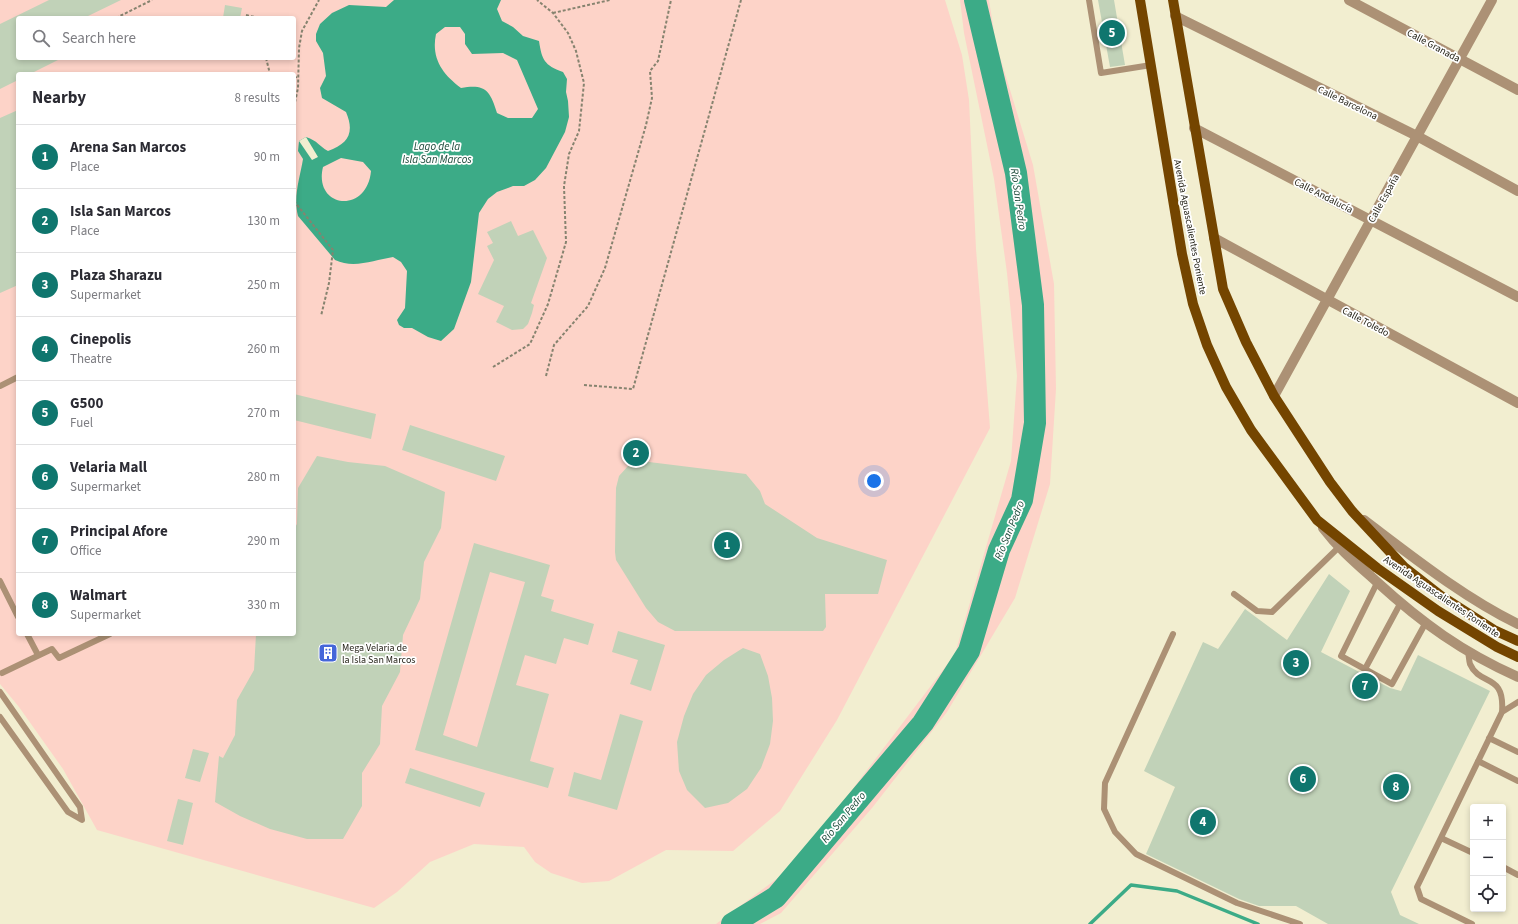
<!DOCTYPE html>
<meta charset="utf-8">
<style>
body{margin:0;font-family:"Source Sans 3",sans-serif;background:#f7f7f7;color:#2b2b33}
.controls{position:absolute;right:12px;bottom:12px;display:grid;overflow:hidden;border-radius:4px;box-shadow:0 2px 6px #0003}
.controls button{width:36px;height:36px;display:grid;place-items:center;padding:0;border:0;border-bottom:1px solid #e1e1e2;background:#fff;color:#2b2b33;font:20px sans-serif}
.you{position:absolute;left:874px;top:481px;width:14px;height:14px;margin:-10px;border:3px solid #fff;border-radius:50%;background:#1a73e8;box-shadow:0 0 0 6px #1a73e833}
.badge{display:grid;place-items:center;width:26px;height:26px;border-radius:50%;background:#0f766e;color:#fff;font-size:13px;font-weight:700}
.pin{position:absolute;translate:-50% -50%;border:2px solid #fff;box-shadow:0 1px 4px #0006}
.list{margin:0;padding:0;list-style:none}
h2{display:flex;justify-content:space-between;align-items:center;height:52px;margin:0;padding:0 16px;font-size:17px}
h2 small{font-size:13px;font-weight:400;color:#7c7c81}
.list li{display:grid;grid-template-columns:26px 1fr auto;gap:12px;align-items:center;box-sizing:border-box;height:64px;padding:0 16px;border-top:1px solid #e1e1e2}
.list b{display:block;font-size:15px;white-space:nowrap}
.list p{margin:0;font-size:13px;white-space:nowrap;color:#7c7c81}
.list em{font-size:13px;font-style:normal;color:#7c7c81}
.icon{flex:none;width:22px;height:22px;fill:none;stroke:currentColor;stroke-width:2;stroke-linecap:round;stroke-linejoin:round}
.map{position:relative;flex:none;width:1518px;height:924px;overflow:hidden}
.search{position:absolute;background:#fff;box-shadow:0 2px 6px #0003;left:16px;top:16px;width:280px;height:44px;display:flex;align-items:center;gap:10px;box-sizing:border-box;padding:0 14px;border-radius:4px;color:#7c7c81;font-size:15px}
.panel{position:absolute;background:#fff;box-shadow:0 2px 6px #0003;left:16px;top:72px;width:280px;height:564px;border-radius:4px}
.map>svg:first-child{display:block}
.green{fill:#fdd3c8;fill-rule:evenodd}
.water{fill:#3cab87;fill-rule:evenodd}
.pier{fill:#f2eed0}
.lines{fill:none;stroke-linecap:round;stroke-linejoin:round}
.stream{stroke:#3cab87;stroke-width:3.5}
.river{stroke:#3cab87;stroke-width:22}
.building{fill:#c1d2b8;fill-rule:evenodd}
.path{stroke:#86836f;stroke-width:2;stroke-dasharray:3 2;stroke-linecap:butt}
.service{stroke:#ac9175;stroke-width:6}
.minor{stroke:#ac9175;stroke-width:10}
.tertiary{stroke:#ac9175;stroke-width:10}
.primary{stroke:#744500;stroke-width:10}
.labels{text-anchor:middle;stroke-width:3.5;stroke-linejoin:round;paint-order:stroke}
.street-label{font-size:10px;fill:#211f14;stroke:#fff}
.poi-label{font-size:10px;fill:#211f14;stroke:#fff;text-anchor:start}
.water-label{font-size:11px;font-style:italic;fill:#1c4a3a;stroke:#fff}
</style>
<div class="map">
<svg width="1518" height="924" viewBox="0 0 1518 924">
<rect width="100%" height="100%" fill="#f2eed0"/>
<!-- green -->
<path class="green" d="M0,0H945L962,55L969,100L976,249L990,428L837,720L780,811L733,851L666,850L609,881L582,883L551,873L535,862L524,847L474,844L430,862L397,892L374,908L97,830L63,769L19,707L0,684ZM18,18H294V58H18ZM18,74H294V634H18Z
M960,0H989L996,44L1033,165L1054,284L1056,389L1050,484L1015,598L947,712L872,808L781,913L760,924H716L795,865L955,654L1011,461L1017,376L1007,273L994,179L964,33Z"/>
<!-- water -->
<path class="water" d="M394,0H501L497,9L502,21L513,27L523,36L539,41C542,60 544,65 563,72L567,79L566,92L568,101L569,117L565,132L546,168L535,180L524,186H513L497,192L488,199L479,213L471,282L454,329L441,341L428,337L412,328H404L399,325L397,320L405,308L407,271L401,262L393,257C374,260 354,269 335,260L298,216C293,196 300,178 303,159L298,151L299,141L306,137C318,141 319,146 328,151C348,144 355,133 346,112L322,98L320,88L326,76L323,53L316,41V34L320,24L332,13L349,5L386,7ZM445,27H460L465,34V44L472,54L503,53L517,60L538,109L532,118H508L497,113C490,90 485,84 461,88C442,74 431,58 436,34ZM341,158L363,162L371,171C367,215 313,208 323,167Z"/>
<!-- pier -->
<path class="pier" d="M306,137L318,157L312,160L299,141Z"/>
<g class="lines">
<!-- stream -->
<path class="stream" d="M1090,924L1131,885L1177,891L1258,924"/>
<!-- river -->
<path class="river" d="M732,924L776,897L923,723L969,651L999,550L1022,500L1035,423L1033,305L1016,173L975,0"/>
</g>
<!-- building -->
<path class="building" d="M49,0H121L84,18H18V58H62L30,74H18V80L0,89V24Z
M1098,0H1114L1125,65L1110,67Z
M225,5L242,8L240,18H223Z
M18,110V285L0,293V118Z
M511,221L518,236L533,230L547,258L531,303L534,305L532,313L528,324L523,329L512,330L496,322L504,306L478,294L494,260L487,246L493,243L487,232Z
M294,394L376,414L371,439L294,420Z
M410,425L505,456L496,481L402,450Z
M317,456L348,462L385,466L445,492L441,528L424,562L420,599L403,635L400,672L382,706L380,744L362,773V806L343,839H307L270,829L240,816L215,802L219,756L223,758L235,735L237,700L254,670L256,634H294V529L297,524L298,488Z
M641,461L746,474L760,491L765,504L817,538L887,560L878,594H825L826,627L823,631H675L658,622L646,608L616,560L615,552L616,488L619,476L628,466Z
M474,543L550,565L541,596L554,600L551,611L594,624L588,645L564,638L556,664L525,655L516,685L549,694L530,761L554,768L548,788L415,750ZM490,572L525,582L477,747L443,735Z
M1329,574L1350,591L1321,652L1390,688L1401,691L1418,655L1490,691L1391,892L1400,915L1419,924H1328L1296,906H1259L1239,899L1146,854L1175,787L1144,771L1203,642L1218,649L1245,609L1287,640Z
M618,631L665,645L651,691L630,684L638,660L612,652Z
M743,648L760,654L768,676L772,698L773,721L770,744L761,768L747,789L728,803L705,808L687,790L679,771L677,742L684,716L693,694L706,675L724,660Z
M620,714L643,721L617,810L568,796L574,772L601,780Z
M193,749L209,753L200,782L185,778Z
M410,768L485,793L480,807L405,783Z
M178,799L193,803L183,845L167,841Z"/>
<g class="lines">
<!-- path -->
<path class="path" d="M553,13L610,0
M246,15L259,18
M116,18L152,0
M266,58L270,74
M294,78L299,76
M294,107L298,88L299,48L302,31L319,0
M294,201L333,250L329,283L321,316
M493,367L530,344L548,304L566,242L564,186L569,154L579,131L584,83L576,51L568,33L553,13L537,0
M546,376L554,345L588,306L605,268L646,125L652,98L650,71L658,61L671,0
M584,385L633,389L741,0"/>
<!-- service -->
<path class="service" d="M1089,0L1101,73L1151,65
M0,386L18,377
M0,581L18,617
M1377,583L1341,656L1392,684L1425,624
M1234,594L1257,611L1272,612L1338,548
M27,634L38,655
M1173,634L1105,783L1104,809L1115,832L1136,854L1237,903L1300,924
M1468,652C1469,656 1469,661 1470,664C1480,687 1505,672 1502,712L1417,887L1421,899L1472,924
M1365,669L1400,604
M2,673L52,649L59,658L110,634
M0,692L80,807L82,820L68,812L0,717
M1502,712L1518,702
M1489,738L1518,752
M1478,761L1518,781
M1441,838L1473,853
M1503,867L1518,875"/>
<!-- minor -->
<path class="minor" d="M1349,0L1518,90
M1175,16L1417,136L1518,191
M1194,128L1518,297
M1214,238L1518,403
M1274,396L1492,0"/>
<!-- tertiary -->
<path class="tertiary" d="M1364,520C1413,557 1463,597 1518,624
M1323,528C1339,549 1357,564 1377,582C1422,623 1462,652 1518,677"/>
<!-- primary -->
<path class="primary" d="M1140,0L1182,254L1193,304L1207,345L1226,387L1251,430L1317,520L1377,568L1438,611L1497,647L1518,657
M1173,0L1223,289L1246,342L1274,396L1330,482L1352,511L1404,567L1441,596L1494,630L1518,641"/>
</g>
<!-- icons -->
<defs>
<g id="building-square" transform="scale(1)"><rect x="-9" y="-9" width="18" height="18" rx="4" fill="#4566d9" stroke="#fff"/><path d="M-4-6H4V6H1V3H-1V6H-4ZM-2.5-4.3h1.7v1.8h-1.7ZM.8-4.3h1.7v1.8H.8ZM-2.5-1h1.7V.8h-1.7ZM.8-1h1.7V.8H.8Z" fill="#fff"/></g>
</defs>
<g fill-rule="evenodd">
<use href="#building-square" x="328" y="653"/>
</g>
<g class="labels">
<!-- street labels -->
<g class="street-label">
<text transform="translate(1434 45) rotate(28)" y="4">Calle Granada</text>
<text transform="translate(1348 102) rotate(26)" y="4">Calle Barcelona</text>
<text transform="translate(1324 195) rotate(27)" y="4">Calle Andalucía</text>
<text transform="translate(1383 198) rotate(-61)" y="4">Calle España</text>
<text transform="translate(1191 227) rotate(79)" y="4">Avenida Aguascalientes Poniente</text>
<text transform="translate(1366 321) rotate(28)" y="4">Calle Toledo</text>
<text transform="translate(1442 596) rotate(34)" y="4">Avenida Aguascalientes Poniente</text>
</g>
<!-- poi labels -->
<g class="poi-label">
<text x="342" y="651">Mega Velaria de<tspan x="342" dy="12">la Isla San Marcos</tspan></text>
</g>
<!-- water labels -->
<g class="water-label">
<text x="437" y="150">Lago de la<tspan x="437" dy="13">Isla San Marcos</tspan></text>
<text transform="translate(1019 199) rotate(82)" y="4">Río San Pedro</text>
<text transform="translate(1009 530) rotate(-68)" y="4">Río San Pedro</text>
<text transform="translate(843 817) rotate(-50)" y="4">Río San Pedro</text>
</g>
</g>
</svg>
<div class="controls">
<button>+</button>
<button>−</button>
<button><svg class="icon" aria-label="locate" viewBox="0 0 24 24"><circle cx="12" cy="12" r="6"/><path d="M12 2v4M12 18v4M2 12h4M18 12h4"/></svg></button>
</div>
<div class="you"></div>
<div class="pin badge" style="left:727px;top:545px">1</div>
<div class="pin badge" style="left:636px;top:453px">2</div>
<div class="pin badge" style="left:1296px;top:663px">3</div>
<div class="pin badge" style="left:1203px;top:822px">4</div>
<div class="pin badge" style="left:1112px;top:33px">5</div>
<div class="pin badge" style="left:1303px;top:779px">6</div>
<div class="pin badge" style="left:1365px;top:686px">7</div>
<div class="pin badge" style="left:1396px;top:787px">8</div>
<div class="search"><svg class="icon" aria-label="search" viewBox="0 0 24 24"><circle cx="10" cy="10" r="6"/><path d="M15 15l6 6"/></svg>Search here</div>
<section class="panel">
<h2>Nearby<small>8 results</small></h2>
<ul class="list">
<li><span class="badge">1</span><div><b>Arena San Marcos</b><p>Place</p></div><em>90 m</em></li>
<li><span class="badge">2</span><div><b>Isla San Marcos</b><p>Place</p></div><em>130 m</em></li>
<li><span class="badge">3</span><div><b>Plaza Sharazu</b><p>Supermarket</p></div><em>250 m</em></li>
<li><span class="badge">4</span><div><b>Cinepolis</b><p>Theatre</p></div><em>260 m</em></li>
<li><span class="badge">5</span><div><b>G500</b><p>Fuel</p></div><em>270 m</em></li>
<li><span class="badge">6</span><div><b>Velaria Mall</b><p>Supermarket</p></div><em>280 m</em></li>
<li><span class="badge">7</span><div><b>Principal Afore</b><p>Office</p></div><em>290 m</em></li>
<li><span class="badge">8</span><div><b>Walmart</b><p>Supermarket</p></div><em>330 m</em></li>
</ul>
</section>
</div>
